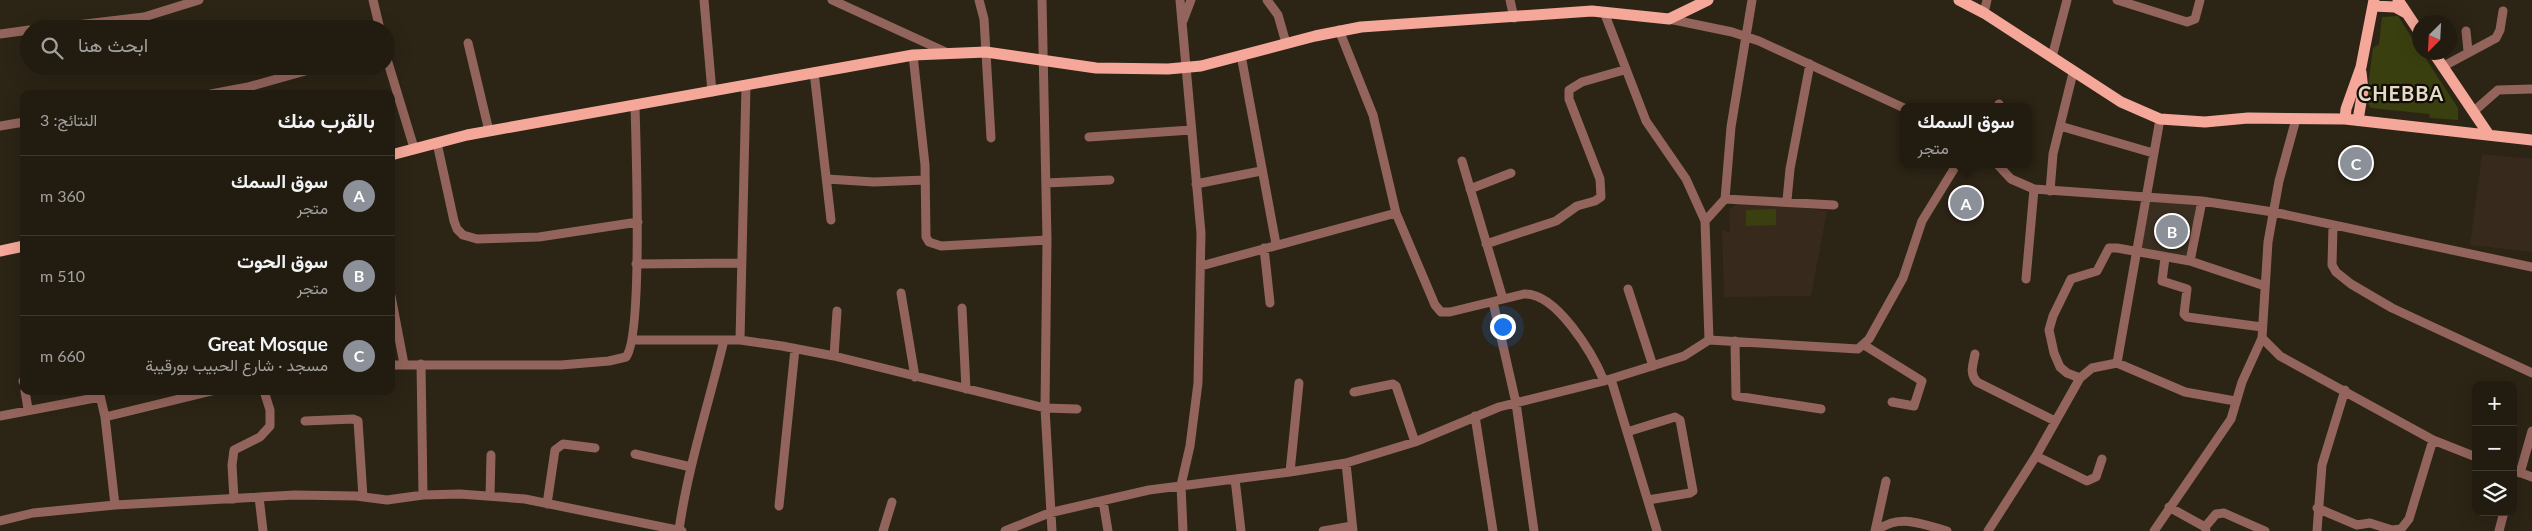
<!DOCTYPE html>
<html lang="ar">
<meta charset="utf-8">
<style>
body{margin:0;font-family:Lato,Vazirmatn,sans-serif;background:#292419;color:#f1f3f6;direction:rtl}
.controls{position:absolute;right:15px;bottom:15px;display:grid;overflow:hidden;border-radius:10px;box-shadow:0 5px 20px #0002}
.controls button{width:45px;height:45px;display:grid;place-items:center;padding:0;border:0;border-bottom:1px solid #3e3930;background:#211b10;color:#f1f3f6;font:25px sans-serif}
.compass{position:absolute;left:2412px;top:15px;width:45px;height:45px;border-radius:50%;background:#211b10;box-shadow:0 5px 20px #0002;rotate:204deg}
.you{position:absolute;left:1502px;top:326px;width:18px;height:18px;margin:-12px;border:4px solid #fff;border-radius:50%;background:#1a73e8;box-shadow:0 0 0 8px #1a73e833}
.badge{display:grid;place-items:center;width:32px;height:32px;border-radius:50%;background:#8c9099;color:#fff;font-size:16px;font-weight:700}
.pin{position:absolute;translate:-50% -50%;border:2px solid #fff;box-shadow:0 1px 5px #0006}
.popup{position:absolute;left:1900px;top:103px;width:132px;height:65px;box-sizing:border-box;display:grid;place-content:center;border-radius:10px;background:#211b10;filter:drop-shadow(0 1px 4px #0005);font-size:16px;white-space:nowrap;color:#a2a19f}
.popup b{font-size:19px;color:#f1f3f6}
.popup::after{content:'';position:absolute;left:50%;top:100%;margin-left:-10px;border:10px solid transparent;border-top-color:#211b10}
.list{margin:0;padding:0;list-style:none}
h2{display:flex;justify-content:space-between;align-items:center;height:65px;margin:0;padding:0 20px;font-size:21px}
h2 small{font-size:16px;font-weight:400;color:#a2a19f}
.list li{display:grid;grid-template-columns:32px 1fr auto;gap:15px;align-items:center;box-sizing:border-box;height:80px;padding:0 20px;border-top:1px solid #3e3930}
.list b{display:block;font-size:19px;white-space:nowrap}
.list p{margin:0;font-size:16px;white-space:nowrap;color:#a2a19f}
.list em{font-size:16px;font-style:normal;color:#a2a19f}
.icon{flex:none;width:28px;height:28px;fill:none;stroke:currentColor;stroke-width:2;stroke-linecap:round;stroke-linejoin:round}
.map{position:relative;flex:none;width:2532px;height:531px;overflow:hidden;direction:ltr}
.search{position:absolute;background:#211b10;box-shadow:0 5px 20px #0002;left:20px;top:20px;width:375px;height:55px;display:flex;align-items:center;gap:12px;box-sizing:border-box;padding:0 18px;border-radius:28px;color:#a2a19f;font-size:19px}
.panel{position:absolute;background:#211b10;box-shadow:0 5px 20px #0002;left:20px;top:90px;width:375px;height:305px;border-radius:10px;direction:rtl}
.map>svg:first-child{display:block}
.commercial{fill:#392e20}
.education{fill:#38291d}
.green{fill:#3a3f10}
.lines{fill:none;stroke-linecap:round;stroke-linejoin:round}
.minor{stroke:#93645b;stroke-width:9}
.major{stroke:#f5a899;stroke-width:11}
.labels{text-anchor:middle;stroke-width:4.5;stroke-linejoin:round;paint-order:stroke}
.district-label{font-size:20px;font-weight:bold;letter-spacing:1px;fill:#e5dac6;stroke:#120e07}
</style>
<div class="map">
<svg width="2532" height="531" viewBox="0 0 2532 531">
<rect width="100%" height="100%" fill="#2c2415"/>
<!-- commercial -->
<path class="commercial" d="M2150,201L2205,206L2194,265L2140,256Z"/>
<!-- education -->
<path class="education" d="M2482,154L2532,159V252L2470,245Z
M1740,200L1827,211L1811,296L1724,297L1722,230L1730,232L1729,210Z"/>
<!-- green -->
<path class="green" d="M2398,16L2419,49L2420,52L2422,53L2458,108V120L2430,118L2429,114L2371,108L2366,101L2373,48L2379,44L2382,17Z
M1776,209V225L1746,226V210Z"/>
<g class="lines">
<!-- minor -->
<path class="minor" d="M373,0L380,29
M704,0L712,92
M832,0L948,53
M979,0L984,19L991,138
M1042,0L1047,240L1045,408L1052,531
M1180,0L1201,233L1198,383L1190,446L1181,485L1183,531
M1267,0L1278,15L1286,43
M1510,0L1514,18
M2117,0L2187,22L2195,19L2200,0
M1604,12L1646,121L1686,179L1705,221L1709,340
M1984,13L1987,0
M1669,19L1732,32L1759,41L1904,108
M1183,21L1191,0
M43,29L144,17L199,0
M1339,30L1373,115L1396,213L1435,305L1441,312H1450L1524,294C1556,292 1593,354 1604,381
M2466,31L2468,51
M0,34L29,30
M468,43L489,131
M913,55L925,165L926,237L929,242L941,246L1047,240
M1241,55L1276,244
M386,56L414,148
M2052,57L2067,0
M2442,67L2496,38L2500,30L2503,11
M814,72L831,220
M211,94L248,87L323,66
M1998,107L1999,104
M2473,112L2498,90L2532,89
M0,126L24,122
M2060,126L2153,153
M1089,137L1191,130
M437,143L454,221L457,229L463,235L477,239L539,237L638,222
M1462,161L1503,299
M1997,164L2011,179L2034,189L2202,201L2273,212L2532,267
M827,179L874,182L925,180
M1046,183L1110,180
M1196,184L1261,171
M1470,189L1511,173
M2050,191L2053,154L2073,73
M1725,199L1834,205
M1787,200L1790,169L1810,64
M1705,221L1725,199L1731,127L1752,0
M2333,226L2332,265L2336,272L2351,284L2392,308L2532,373
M1486,244L1556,221L1577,206L1595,201L1601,197L1600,179L1569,99V90L1582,82L1624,70
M1264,248L1270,303
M2165,258L2162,281L2187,289L2184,314L2187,317L2262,327
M2190,261L2202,201
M636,264L741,263
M1201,266L1396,213
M2026,279L2034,189
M1628,289L1653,366
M901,293L915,377
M391,296L404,364
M1493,302L1516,403L1534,531
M962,308L966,389
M2262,338L2280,356L2433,440L2476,457
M633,340H740L782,346L834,356L1045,408L1077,409
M740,340L746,86
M1735,341L1736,396L1821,409
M1864,345L1922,381L1914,406L1892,402
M1975,354C1973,365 1969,373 1977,382L2055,421
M834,356L837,311
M2117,363L2185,392L2235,401
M421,364L423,495
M391,365H561L609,361L626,357C643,336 636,144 635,106
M2080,378L2067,373L2060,367L2054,353L2049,330L2053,316L2071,279L2097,271L2109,248H2117L2190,261L2265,286
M1611,379L1657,531
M23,381L24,383
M25,391L28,409
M99,391L105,417L115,505
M1354,392L1393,384L1396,386L1415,442
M0,416L100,397
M1475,416L1493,531
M105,417L212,391
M305,421L353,419L358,421L363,497
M1627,432L1675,417L1680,420L1693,491L1690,493L1648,500
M635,454L691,467
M2036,456L2087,481L2096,477L2102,459
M1346,463L1353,531
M2513,470L2532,477
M1290,472L1299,383
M2520,473L2532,431
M1235,479L1241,531
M490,496L491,455
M259,497L263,531
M234,499L232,465L234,450L260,437L270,426V410L264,391
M1103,501L1108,531
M547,504L555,450L563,444L595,448
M779,506L795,349
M2169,507L2205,527L2206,531
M2317,508L2357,525L2370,523L2392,530L2401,529L2409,519L2433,440
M0,521L33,513L115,505L295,495L356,496L387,500L423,495L460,494L525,499L682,531
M2205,527L2216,514L2224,513L2265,531
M679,530C688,466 709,403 724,340
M883,531L892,502
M1005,531L1049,513L1149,490L1290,472L1346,463L1415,442L1499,407L1604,381L1684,356L1709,340L1858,349L1869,339L1903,278L1922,221L1957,164
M1323,531L1352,526
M1875,531L1886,481
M1876,531C1899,513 1921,524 1947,531
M1988,531L2036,456L2080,378L2092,368L2117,363L2160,119
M2154,531L2231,419L2242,382L2262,338L2268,242L2279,181L2296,119
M2317,531L2322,465L2345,390
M2499,531L2504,512"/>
<!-- major -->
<path class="major" d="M1959,0L1984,13L2121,102L2160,119L2205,122L2248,118L2345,119L2532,140
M2398,0L2420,33
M2373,6L2395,7L2406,13
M2433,52L2489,135
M2345,119L2346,109L2361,67L2374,0
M2358,120L2363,90L2361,72
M391,155L467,135L913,55L986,52L1096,68L1168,69L1201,66L1315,36L1361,27L1592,11L1669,19L1708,0
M0,251L24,246"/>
</g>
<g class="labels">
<!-- district labels -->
<g class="district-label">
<text x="2401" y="101">CHEBBA</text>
</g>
</g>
</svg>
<div class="controls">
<button>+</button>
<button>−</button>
<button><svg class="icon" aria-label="layers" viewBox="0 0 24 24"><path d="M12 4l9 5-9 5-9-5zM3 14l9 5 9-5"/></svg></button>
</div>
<svg class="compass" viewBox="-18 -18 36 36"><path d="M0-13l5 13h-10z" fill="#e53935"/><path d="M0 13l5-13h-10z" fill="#a2a19f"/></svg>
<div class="you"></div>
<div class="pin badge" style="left:1966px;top:203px">A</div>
<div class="popup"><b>سوق السمك</b>متجر</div>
<div class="pin badge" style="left:2172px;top:231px">B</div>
<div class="pin badge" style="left:2356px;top:163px">C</div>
<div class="search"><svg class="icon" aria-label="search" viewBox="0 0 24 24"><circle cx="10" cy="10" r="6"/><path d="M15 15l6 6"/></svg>ابحث هنا</div>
<section class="panel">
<h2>بالقرب منك<small>النتائج: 3</small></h2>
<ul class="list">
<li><span class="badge">A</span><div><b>سوق السمك</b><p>متجر</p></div><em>360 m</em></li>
<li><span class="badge">B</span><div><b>سوق الحوت</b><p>متجر</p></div><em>510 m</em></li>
<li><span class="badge">C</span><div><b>Great Mosque</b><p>مسجد · شارع الحبيب بورقيبة</p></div><em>660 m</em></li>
</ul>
</section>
</div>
